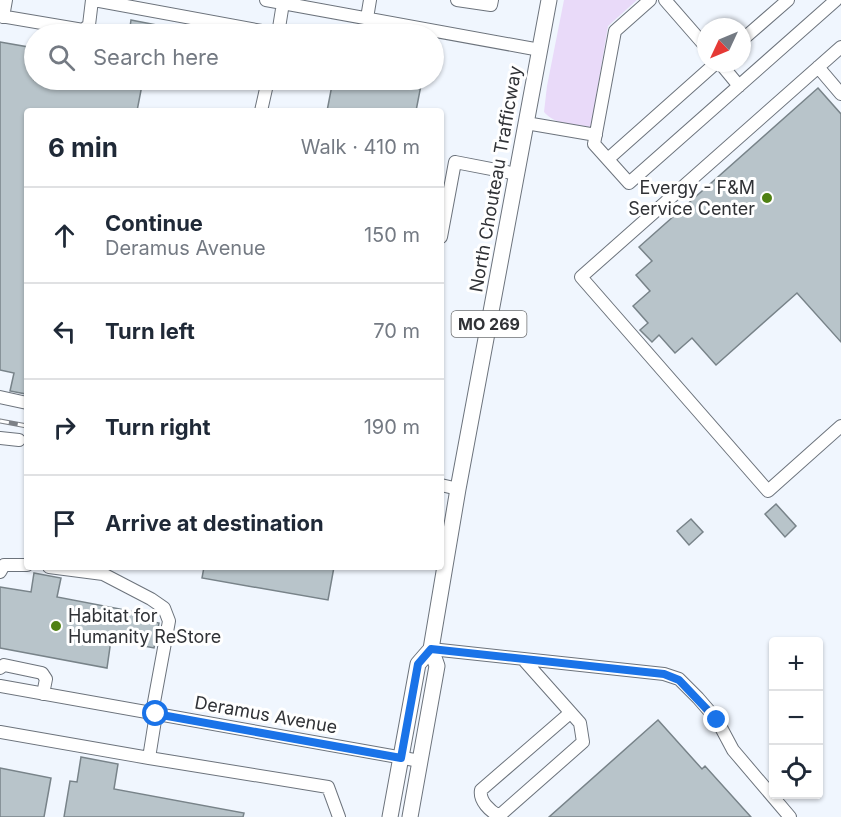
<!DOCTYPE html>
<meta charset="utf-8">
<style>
body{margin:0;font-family:Inter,sans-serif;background:#f2f2f3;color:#1f2937}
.controls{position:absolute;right:18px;bottom:18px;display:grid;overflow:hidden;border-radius:6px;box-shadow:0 2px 4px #0004}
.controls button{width:54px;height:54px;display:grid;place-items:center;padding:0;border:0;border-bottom:2px solid #e0e1e3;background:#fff;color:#1f2937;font:30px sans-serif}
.compass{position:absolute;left:697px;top:18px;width:54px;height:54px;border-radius:50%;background:#fff;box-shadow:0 2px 4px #0004;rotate:226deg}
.stop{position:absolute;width:18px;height:18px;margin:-14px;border:4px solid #1a73e8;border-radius:50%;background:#fff}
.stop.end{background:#1a73e8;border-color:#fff;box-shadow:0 2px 6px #0008}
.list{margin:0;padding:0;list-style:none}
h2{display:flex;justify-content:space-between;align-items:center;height:78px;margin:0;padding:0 24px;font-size:26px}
h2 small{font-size:20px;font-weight:400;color:#747a83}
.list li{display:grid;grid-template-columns:39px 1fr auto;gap:18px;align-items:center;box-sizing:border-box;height:96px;padding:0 24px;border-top:2px solid #e0e1e3}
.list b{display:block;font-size:22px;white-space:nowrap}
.list p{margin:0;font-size:20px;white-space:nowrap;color:#747a83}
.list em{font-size:20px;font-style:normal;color:#747a83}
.icon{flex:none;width:33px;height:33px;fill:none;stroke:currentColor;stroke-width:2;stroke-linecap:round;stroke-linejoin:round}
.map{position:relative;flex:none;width:841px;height:817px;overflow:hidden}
.search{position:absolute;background:#fff;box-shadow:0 2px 4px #0004;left:24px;top:24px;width:420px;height:66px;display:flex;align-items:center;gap:15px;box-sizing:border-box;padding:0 21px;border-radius:33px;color:#747a83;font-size:22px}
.panel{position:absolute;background:#fff;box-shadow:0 2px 4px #0004;left:24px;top:108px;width:420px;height:462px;border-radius:6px}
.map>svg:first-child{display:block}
.green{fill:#e9daf9}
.building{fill:#b8c4ca;stroke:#788389;stroke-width:1.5}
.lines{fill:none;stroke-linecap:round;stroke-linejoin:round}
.minor-casing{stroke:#6c737c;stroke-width:14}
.major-casing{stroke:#6c737c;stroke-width:17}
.minor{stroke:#fff;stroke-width:12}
.major{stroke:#fff;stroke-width:15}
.rail-casing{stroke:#7d8187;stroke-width:5}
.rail{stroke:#fff;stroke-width:3;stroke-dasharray:9;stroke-linecap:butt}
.route{stroke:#1a73e8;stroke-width:8}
.poi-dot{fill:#4f8113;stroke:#fff;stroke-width:2}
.labels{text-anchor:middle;stroke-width:6;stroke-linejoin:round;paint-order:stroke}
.shield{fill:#fff;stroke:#6e7072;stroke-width:1.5}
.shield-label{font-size:16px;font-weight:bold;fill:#303236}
.street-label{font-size:18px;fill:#303236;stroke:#fff}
.poi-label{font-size:18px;fill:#303236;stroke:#fff;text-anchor:end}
</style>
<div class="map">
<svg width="841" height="817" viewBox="0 0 841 817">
<rect width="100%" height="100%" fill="#f0f6fe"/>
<!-- green -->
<path class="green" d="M564,0H637L608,26L591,127C575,124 555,125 544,112L547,86Z"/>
<!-- building -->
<path class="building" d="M131,20L183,30V34H129Z
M0,42L34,48V80H143L137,111H27L26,394L10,391L14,373L0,370Z
M333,80H422L416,111H327Z
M818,88L841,114V342L797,293L716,365L692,338L675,353L659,335L652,342L640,330L648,323L633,306L650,291L636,275L652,261L639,247Z
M776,504L796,526L785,537L765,514Z
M691,519L703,532L689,545L677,531Z
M204,567H334L328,600L202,578Z
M34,573L61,578L57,597L141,613L140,619L159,623L154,648L111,640L107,668L0,648V587L31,592Z
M658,720L702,769L705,766L751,817H549Z
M81,757L118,764L114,789L244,813L243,817H64L70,781L77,782Z
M0,768L51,778L44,817H0Z"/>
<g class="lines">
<!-- minor casing -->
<g class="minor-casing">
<path id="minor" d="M94,0L278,34
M266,0L540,50
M457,0L491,5L492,0
M650,0L615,31L594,144L629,183L836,0
M665,0L706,47
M0,16L83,30L89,25L92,0
M3,17L6,0
M367,18L370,0
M278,34L283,3
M742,40L788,0
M841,47L581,277L768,491L841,426
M720,63L739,86
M818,67L841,94
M261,111L268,80
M526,123L596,135
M608,159L716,63
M441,237L455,162L517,174
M0,397L27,403
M0,438L19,440
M441,485L458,489
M49,567L103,574L151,599L164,608L169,621L152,713
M0,572L4,565H27
M431,649L664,674L679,679L698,698L717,720L733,750L790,817
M523,659L580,723L583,742L499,816C490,811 479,801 481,790L570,713
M0,668L4,665L42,673L46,679L43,694
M0,686L420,761
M0,732L149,758L156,714
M149,758L328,787L339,817"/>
</g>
<!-- major casing -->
<g class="major-casing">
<path id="major" d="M390,817L418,664L431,649
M410,817L437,666L431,649L458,489L549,0"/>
</g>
<!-- minor -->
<use href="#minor" class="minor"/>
<!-- major -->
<use href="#major" class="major"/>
<!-- rail casing -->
<g class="rail-casing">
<path id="rail" d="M0,421L27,426"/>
</g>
<!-- rail -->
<use href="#rail" class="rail"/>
</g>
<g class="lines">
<!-- route -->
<path class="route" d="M156,714L401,758L418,664L431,649L664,674L679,680L717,720"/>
</g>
<!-- markers -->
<g class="poi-dot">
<circle cx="767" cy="198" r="6"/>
<circle cx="56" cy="626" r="6"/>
</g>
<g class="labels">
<!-- shield labels -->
<rect class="shield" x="451.5" y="311" width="75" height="26" rx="4.5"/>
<g class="shield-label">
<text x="489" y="330">MO 269</text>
</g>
<!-- street labels -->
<g class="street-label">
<text transform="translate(496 179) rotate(-80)" y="6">North Chouteau Trafficway</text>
<text transform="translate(266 715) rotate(10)" y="6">Deramus Avenue</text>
</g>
<!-- poi labels -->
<g class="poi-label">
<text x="755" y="194">Evergy - F&amp;M<tspan x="755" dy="21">Service Center</tspan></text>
<text x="68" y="622" text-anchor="start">Habitat for<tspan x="68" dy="21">Humanity ReStore</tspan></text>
</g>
</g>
</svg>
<div class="controls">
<button>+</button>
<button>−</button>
<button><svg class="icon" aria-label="locate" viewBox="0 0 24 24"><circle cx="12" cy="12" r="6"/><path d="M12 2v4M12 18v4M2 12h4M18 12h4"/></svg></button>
</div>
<svg class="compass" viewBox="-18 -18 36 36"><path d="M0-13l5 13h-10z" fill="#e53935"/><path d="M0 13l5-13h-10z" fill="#747a83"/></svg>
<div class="stop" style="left:156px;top:714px"></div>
<div class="stop end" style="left:717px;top:720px"></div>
<div class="search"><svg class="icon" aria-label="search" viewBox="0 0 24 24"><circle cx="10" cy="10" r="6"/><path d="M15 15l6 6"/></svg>Search here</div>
<section class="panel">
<h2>6 min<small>Walk · 410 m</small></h2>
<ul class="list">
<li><svg class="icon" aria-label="ahead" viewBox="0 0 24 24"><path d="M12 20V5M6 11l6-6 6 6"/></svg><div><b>Continue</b><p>Deramus Avenue</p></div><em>150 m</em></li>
<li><svg class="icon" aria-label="left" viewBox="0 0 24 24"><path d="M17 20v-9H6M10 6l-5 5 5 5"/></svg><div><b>Turn left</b></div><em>70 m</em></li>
<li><svg class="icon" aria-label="right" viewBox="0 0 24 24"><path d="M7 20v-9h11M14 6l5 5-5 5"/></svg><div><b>Turn right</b></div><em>190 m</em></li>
<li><svg class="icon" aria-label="arrive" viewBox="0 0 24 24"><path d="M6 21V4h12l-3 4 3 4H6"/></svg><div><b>Arrive at destination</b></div></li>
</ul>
</section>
</div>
